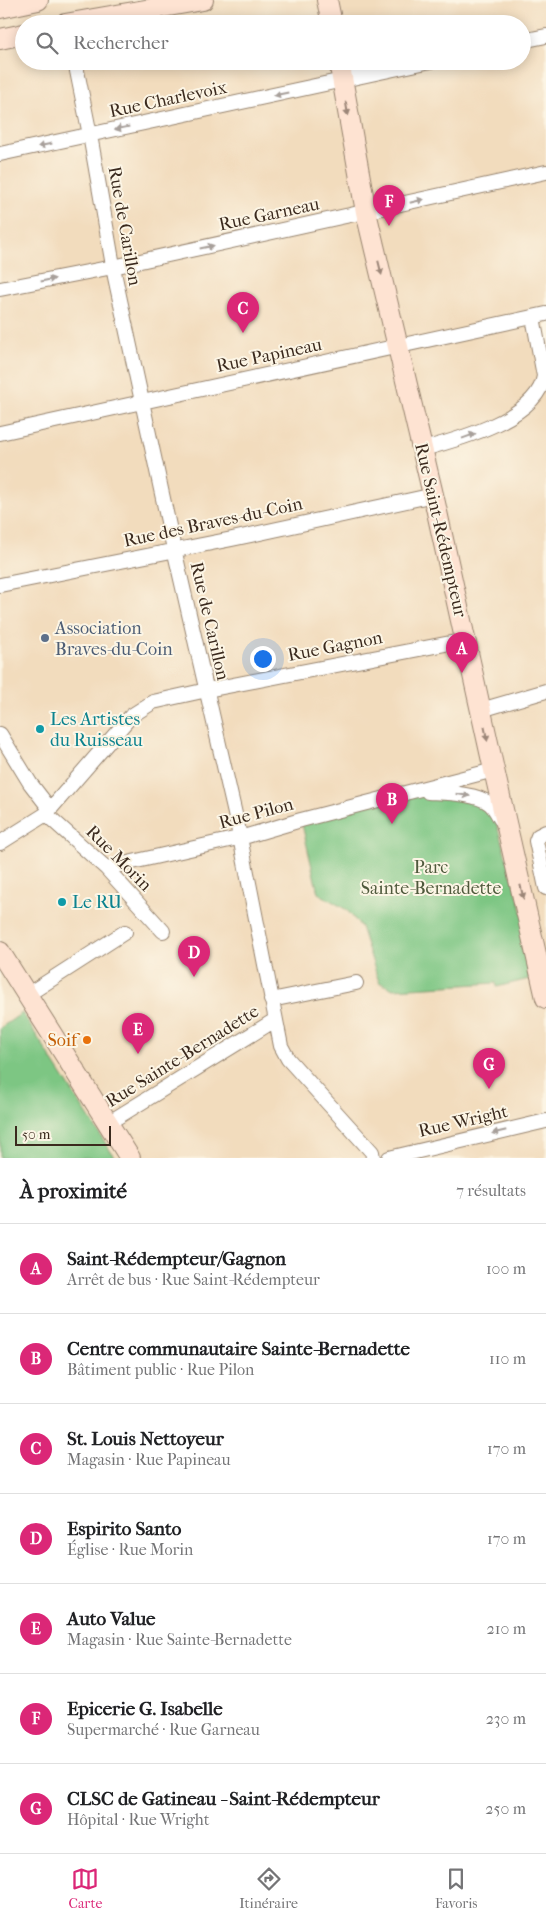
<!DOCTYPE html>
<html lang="fr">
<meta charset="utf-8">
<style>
body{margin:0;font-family:"IM FELL French Canon",serif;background:#f2f2f2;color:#202124}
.scale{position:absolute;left:15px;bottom:12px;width:96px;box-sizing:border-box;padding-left:5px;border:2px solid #3b2a1e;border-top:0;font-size:14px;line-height:18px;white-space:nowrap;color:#3b2a1e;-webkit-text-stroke:4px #fcf5e5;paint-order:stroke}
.you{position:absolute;left:262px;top:658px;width:18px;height:18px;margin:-12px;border:4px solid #fff;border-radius:50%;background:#1a73e8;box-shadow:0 0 0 8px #1a73e833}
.badge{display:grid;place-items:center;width:32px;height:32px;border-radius:50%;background:#db2777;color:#fff;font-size:16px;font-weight:700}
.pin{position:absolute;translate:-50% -41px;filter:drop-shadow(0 1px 2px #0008)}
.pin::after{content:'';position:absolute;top:26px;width:18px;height:15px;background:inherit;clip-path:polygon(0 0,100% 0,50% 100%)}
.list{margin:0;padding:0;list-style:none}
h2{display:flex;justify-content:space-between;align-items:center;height:65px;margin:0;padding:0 20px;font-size:21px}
h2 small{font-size:16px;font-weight:400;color:#757577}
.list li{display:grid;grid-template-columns:32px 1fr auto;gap:15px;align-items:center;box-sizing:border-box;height:90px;padding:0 20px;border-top:1px solid #e0e0e0}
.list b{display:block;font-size:19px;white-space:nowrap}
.list p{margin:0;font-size:16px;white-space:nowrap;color:#757577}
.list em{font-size:16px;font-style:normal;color:#757577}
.icon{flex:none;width:28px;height:28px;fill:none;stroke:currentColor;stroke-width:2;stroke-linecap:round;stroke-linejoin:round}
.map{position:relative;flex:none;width:546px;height:1158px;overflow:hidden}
.search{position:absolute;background:#fff;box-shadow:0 2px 12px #0003;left:15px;right:15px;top:15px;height:55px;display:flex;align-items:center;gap:12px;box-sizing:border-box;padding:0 18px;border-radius:28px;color:#757577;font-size:19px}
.sheet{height:695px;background:#fff}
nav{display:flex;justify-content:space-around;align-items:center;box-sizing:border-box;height:70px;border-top:1px solid #e0e0e0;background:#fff;font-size:14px;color:#757577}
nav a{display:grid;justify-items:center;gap:2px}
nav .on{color:#db2777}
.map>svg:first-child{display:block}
.green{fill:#7dc683;stroke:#5c7850}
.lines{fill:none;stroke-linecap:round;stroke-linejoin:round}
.street-casing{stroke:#96836e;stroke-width:16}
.secondary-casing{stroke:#96836e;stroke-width:22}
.street{stroke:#fff;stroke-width:14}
.secondary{stroke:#fee3d2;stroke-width:20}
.oneway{fill:#a79f9a}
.oneway2{fill:#9c8678}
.service-dot{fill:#5c6f8a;stroke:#fcf5e5;stroke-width:2}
.culture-dot{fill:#0f9aa8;stroke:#fcf5e5;stroke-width:2}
.food-dot{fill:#e8710a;stroke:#fcf5e5;stroke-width:2}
.labels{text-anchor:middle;stroke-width:4;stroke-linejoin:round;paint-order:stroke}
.street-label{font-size:18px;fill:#3b2a1e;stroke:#fcf5e5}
.service-label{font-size:18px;fill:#4e5e75;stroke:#fcf5e5;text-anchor:start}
.culture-label{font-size:18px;fill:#0d838f;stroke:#fcf5e5;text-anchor:start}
.park-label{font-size:18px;fill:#4f593c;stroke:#fcf5e5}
.food-label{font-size:18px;fill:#c56008;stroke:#fcf5e5;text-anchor:end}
</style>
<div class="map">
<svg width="546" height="1158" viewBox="0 0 546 1158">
<rect width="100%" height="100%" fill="#fcf5e5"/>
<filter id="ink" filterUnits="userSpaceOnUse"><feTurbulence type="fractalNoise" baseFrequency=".02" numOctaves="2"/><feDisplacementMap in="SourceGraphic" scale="10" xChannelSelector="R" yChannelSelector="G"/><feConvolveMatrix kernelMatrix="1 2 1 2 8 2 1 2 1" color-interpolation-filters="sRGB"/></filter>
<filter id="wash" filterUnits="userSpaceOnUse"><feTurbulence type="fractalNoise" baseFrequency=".0096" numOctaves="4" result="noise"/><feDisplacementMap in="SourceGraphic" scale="20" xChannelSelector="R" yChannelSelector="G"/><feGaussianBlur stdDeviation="1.12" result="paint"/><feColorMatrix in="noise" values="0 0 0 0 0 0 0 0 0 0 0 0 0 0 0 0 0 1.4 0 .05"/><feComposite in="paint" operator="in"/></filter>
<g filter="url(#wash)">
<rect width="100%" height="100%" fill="#f2dcbd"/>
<!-- green -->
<path class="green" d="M415,791L491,805L541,976L497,987L496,983L393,989L379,982L361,927L347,910L318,893L301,820Z
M22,1013L115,1158H0V1028Z"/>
</g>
<g filter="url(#ink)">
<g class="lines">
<!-- street casing -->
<g class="street-casing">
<path id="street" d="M522,41L546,36
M75,61L90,135L115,277L172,540L238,827L281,1046L288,1059L372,1152L373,1158
M0,154L431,61
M0,289L113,267L546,172
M0,433L546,314
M423,449C457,440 538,418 544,376L533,317
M0,585L232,539L434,495
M481,710L546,691
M0,734L30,783L50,809
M428,792C445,793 477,793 490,804C495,808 498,815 501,820
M46,814L106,868L163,931
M546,832L538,836L536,841L546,888
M0,843L46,814L131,716L153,702L207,690L466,640
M106,868L247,836L301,820L494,770
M27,995L125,932
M271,1000L356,983
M108,1123L275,1020
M389,1158L546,1121"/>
</g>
<!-- secondary casing -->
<g class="secondary-casing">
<path id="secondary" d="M327,0L332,24
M0,8L38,0
M65,24L203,0
M0,39L24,34
M339,61L366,212L435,503L494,770L546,998
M0,952L130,1158"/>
</g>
<!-- street -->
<use href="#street" class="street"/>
<!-- secondary -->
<use href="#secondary" class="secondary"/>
</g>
<!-- one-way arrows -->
<defs><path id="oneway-solid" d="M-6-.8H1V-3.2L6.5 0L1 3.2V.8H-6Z" transform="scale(1.25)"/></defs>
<g class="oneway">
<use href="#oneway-solid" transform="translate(281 94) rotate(168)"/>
<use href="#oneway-solid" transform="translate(122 128) rotate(168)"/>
<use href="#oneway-solid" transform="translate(45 145) rotate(168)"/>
<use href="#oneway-solid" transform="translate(417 201) rotate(-13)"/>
<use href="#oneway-solid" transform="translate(207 247) rotate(-12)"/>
<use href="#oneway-solid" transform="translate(48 280) rotate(-11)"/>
<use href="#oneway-solid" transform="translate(469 436) rotate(-20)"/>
<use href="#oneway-solid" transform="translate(463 795) rotate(9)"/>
<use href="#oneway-solid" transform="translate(499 1132) rotate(167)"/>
</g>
<g class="oneway2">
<use href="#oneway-solid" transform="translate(347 109) rotate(80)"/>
<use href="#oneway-solid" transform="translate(380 268) rotate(76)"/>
<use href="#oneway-solid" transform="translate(486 734) rotate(78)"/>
<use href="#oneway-solid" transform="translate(522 892) rotate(77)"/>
</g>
</g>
<!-- markers -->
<circle class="service-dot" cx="45" cy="638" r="5"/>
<g class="culture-dot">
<circle cx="40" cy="729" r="5"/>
<circle cx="62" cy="902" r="5"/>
</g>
<circle class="food-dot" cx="87" cy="1040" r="5"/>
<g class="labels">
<!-- street labels -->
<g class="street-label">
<text transform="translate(168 99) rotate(-12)" y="6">Rue Charlevoix</text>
<text transform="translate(269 214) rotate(-12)" y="6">Rue Garneau</text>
<text transform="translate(125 226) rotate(80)" y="6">Rue de Carillon</text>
<text transform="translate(269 355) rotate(-12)" y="6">Rue Papineau</text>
<text transform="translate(213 522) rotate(-12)" y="6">Rue des Braves-du-Coin</text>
<text transform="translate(441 530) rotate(77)" y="6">Rue Saint-Rédempteur</text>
<text transform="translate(210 621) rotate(77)" y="6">Rue de Carillon</text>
<text transform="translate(335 646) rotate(-11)" y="6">Rue Gagnon</text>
<text transform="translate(256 813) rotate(-15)" y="6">Rue Pilon</text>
<text transform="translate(119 858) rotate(45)" y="6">Rue Morin</text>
<text transform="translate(182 1056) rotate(-32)" y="6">Rue Sainte-Bernadette</text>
<text transform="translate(463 1121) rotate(-13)" y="6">Rue Wright</text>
</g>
<!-- service labels -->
<g class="service-label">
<text x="55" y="634">Association<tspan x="55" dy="21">Braves-du-Coin</tspan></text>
</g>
<!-- culture labels -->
<g class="culture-label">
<text x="50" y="725">Les Artistes<tspan x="50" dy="21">du Ruisseau</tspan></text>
<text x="72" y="908">Le RU</text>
</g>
<!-- park labels -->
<g class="park-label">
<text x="431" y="873">Parc<tspan x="431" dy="21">Sainte-Bernadette</tspan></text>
</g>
<!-- food labels -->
<g class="food-label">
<text x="77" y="1046">Soif</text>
</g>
</g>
</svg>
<div class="scale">50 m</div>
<div class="you"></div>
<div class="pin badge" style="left:462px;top:673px">A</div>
<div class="pin badge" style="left:392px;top:824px">B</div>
<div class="pin badge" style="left:243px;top:333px">C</div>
<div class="pin badge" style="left:194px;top:977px">D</div>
<div class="pin badge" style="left:138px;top:1054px">E</div>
<div class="pin badge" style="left:389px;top:226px">F</div>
<div class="pin badge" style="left:489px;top:1089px">G</div>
<div class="search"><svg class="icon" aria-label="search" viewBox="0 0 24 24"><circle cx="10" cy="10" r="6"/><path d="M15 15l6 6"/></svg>Rechercher</div>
</div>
<section class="sheet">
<h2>À proximité<small>7 résultats</small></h2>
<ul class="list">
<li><span class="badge">A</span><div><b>Saint-Rédempteur/Gagnon</b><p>Arrêt de bus · Rue Saint-Rédempteur</p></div><em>100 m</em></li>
<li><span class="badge">B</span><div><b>Centre communautaire Sainte-Bernadette</b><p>Bâtiment public · Rue Pilon</p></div><em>110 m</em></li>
<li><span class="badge">C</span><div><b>St. Louis Nettoyeur</b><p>Magasin · Rue Papineau</p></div><em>170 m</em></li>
<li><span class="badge">D</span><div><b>Espirito Santo</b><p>Église · Rue Morin</p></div><em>170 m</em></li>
<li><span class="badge">E</span><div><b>Auto Value</b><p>Magasin · Rue Sainte-Bernadette</p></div><em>210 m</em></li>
<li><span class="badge">F</span><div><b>Epicerie G. Isabelle</b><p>Supermarché · Rue Garneau</p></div><em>230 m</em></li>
<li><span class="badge">G</span><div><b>CLSC de Gatineau - Saint-Rédempteur</b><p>Hôpital · Rue Wright</p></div><em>250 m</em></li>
</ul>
</section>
<nav>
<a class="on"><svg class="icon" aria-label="map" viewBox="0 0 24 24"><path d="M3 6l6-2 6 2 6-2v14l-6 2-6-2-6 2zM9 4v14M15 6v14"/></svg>Carte</a>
<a><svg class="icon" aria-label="directions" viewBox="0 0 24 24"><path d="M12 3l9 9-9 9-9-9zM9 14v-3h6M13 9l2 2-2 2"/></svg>Itinéraire</a>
<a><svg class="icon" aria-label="saved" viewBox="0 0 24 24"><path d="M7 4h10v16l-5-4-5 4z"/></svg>Favoris</a>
</nav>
